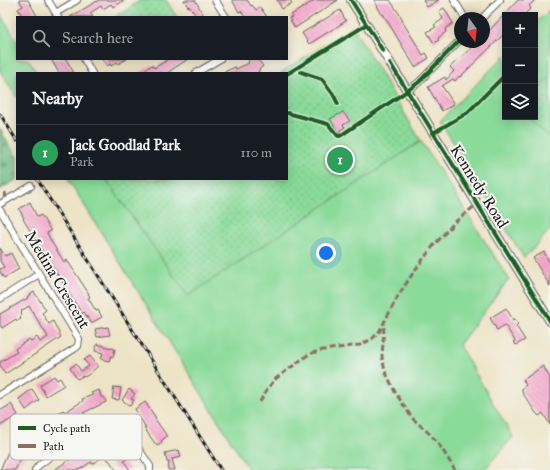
<!DOCTYPE html>
<meta charset="utf-8">
<style>
body{margin:0;font-family:"IM FELL Great Primer",serif;background:#242831;color:#f1f3f6}
.controls{position:absolute;right:12px;top:12px;display:grid;overflow:hidden;border-radius:0px;box-shadow:0 2px 10px #0003}
.controls button{width:36px;height:36px;display:grid;place-items:center;padding:0;border:0;border-bottom:1px solid #363941;background:#171b24;color:#f1f3f6;font:20px sans-serif}
.compass{position:absolute;left:454px;top:12px;width:36px;height:36px;border-radius:50%;background:#171b24;box-shadow:0 2px 10px #0003;rotate:165deg}
.you{position:absolute;left:326px;top:253px;width:14px;height:14px;margin:-10px;border:3px solid #fff;border-radius:50%;background:#1a73e8;box-shadow:0 0 0 6px #1a73e833}
.badge{display:grid;place-items:center;width:26px;height:26px;border-radius:50%;background:#8c9099;color:#fff;font-size:13px;font-weight:700}
.pin{position:absolute;translate:-50% -50%;border:2px solid #fff;box-shadow:0 1px 4px #0006}
.list{margin:0;padding:0;list-style:none}
h2{display:flex;justify-content:space-between;align-items:center;height:52px;margin:0;padding:0 16px;font-size:17px}
h2 small{font-size:13px;font-weight:400;color:#9ea1a6}
.list li{display:grid;grid-template-columns:26px 1fr auto;gap:12px;align-items:center;box-sizing:border-box;height:56px;padding:0 16px;border-top:1px solid #363941}
.list b{display:block;font-size:15px;white-space:nowrap}
.list p{margin:0;font-size:13px;white-space:nowrap;color:#9ea1a6}
.list em{font-size:13px;font-style:normal;color:#9ea1a6}
.icon{flex:none;width:22px;height:22px;fill:none;stroke:currentColor;stroke-width:2;stroke-linecap:round;stroke-linejoin:round}
.map{position:relative;flex:none;width:550px;height:470px;overflow:hidden}
.search{position:absolute;background:#171b24;box-shadow:0 2px 10px #0003;left:16px;top:16px;width:272px;height:44px;display:flex;align-items:center;gap:10px;box-sizing:border-box;padding:0 14px;border-radius:0px;color:#9ea1a6;font-size:15px}
.panel{position:absolute;background:#171b24;box-shadow:0 2px 10px #0003;left:16px;top:72px;width:272px;height:108px;border-radius:0px}
.map>svg:first-child{display:block}
.grass{fill:#8ada9a;stroke:#537b5b}
.forest{fill:url(#forest-firs);stroke:#466b4f}
.park{fill:url(#park-dots);stroke:#537b5b}
.building{fill:url(#building-back-hatch)}
.lines{fill:none;stroke-linecap:round;stroke-linejoin:round}
.minor-casing{stroke:#656258;stroke-width:8}
.major-casing{stroke:#656258;stroke-width:10}
.minor{stroke:#fff;stroke-width:6}
.major{stroke:#fff;stroke-width:8}
.rail-casing{stroke:#1c1c1c;stroke-width:3}
.rail{stroke:#f6f6f2;stroke-width:1.5;stroke-dasharray:4.5;stroke-linecap:butt}
.quiet{stroke:#8d6e63;stroke-width:3;stroke-dasharray:6 3;stroke-linecap:butt}
.cycleway-casing{stroke:#f6f6f2;stroke-width:6}
.cycleway{stroke:#1b5e20;stroke-width:4}
.labels{text-anchor:middle;stroke-width:4;stroke-linejoin:round;paint-order:stroke}
.street-label{font-size:16px;fill:#1c1c1c;stroke:#f6f6f2}
.key{fill:#f6f6f2;stroke:#b5b5b2;stroke-width:1}
.key-label{font-size:11px;fill:#1c1c1c}
</style>
<div class="map">
<svg width="550" height="470" viewBox="0 0 550 470">
<defs>
<pattern id="forest-firs" width="22" height="20" patternUnits="userSpaceOnUse"><rect width="22" height="20" fill="#6fba82"/><path d="M5 1l3.5 6h-7zM16 11l3.5 6h-7z" fill="#5a966a"/></pattern>
<pattern id="park-dots" width="8" height="8" patternUnits="userSpaceOnUse"><rect width="8" height="8" fill="#8ada9a"/><path d="M2 2h.1M6 6h.1" fill="none" stroke="#76ba84" stroke-width="1.8" stroke-linecap="round"/></pattern>
<pattern id="building-back-hatch" width="6" height="6" patternUnits="userSpaceOnUse"><rect width="6" height="6" fill="#f5a9cc"/><path d="M-1 5l2 2M0 0l6 6M5-1l2 2" fill="none" stroke="#d191af"/></pattern>
</defs>
<rect width="100%" height="100%" fill="#f6f6f2"/>
<filter id="ink" filterUnits="userSpaceOnUse"><feTurbulence type="fractalNoise" baseFrequency=".025" numOctaves="2"/><feDisplacementMap in="SourceGraphic" scale="8" xChannelSelector="R" yChannelSelector="G"/><feConvolveMatrix kernelMatrix="1 2 1 2 8 2 1 2 1" color-interpolation-filters="sRGB"/></filter>
<filter id="wash" filterUnits="userSpaceOnUse"><feTurbulence type="fractalNoise" baseFrequency=".012" numOctaves="4" result="noise"/><feDisplacementMap in="SourceGraphic" scale="16" xChannelSelector="R" yChannelSelector="G"/><feGaussianBlur stdDeviation="0.9" result="paint"/><feColorMatrix in="noise" values="0 0 0 0 0 0 0 0 0 0 0 0 0 0 0 0 0 1.4 0 .05"/><feComposite in="paint" operator="in"/></filter>
<g filter="url(#wash)">
<rect width="100%" height="100%" fill="#ede3c6"/>
<!-- grass -->
<path class="grass" d="M550,9V230L524,258L440,121L505,55V117H535V24Z
M0,14L17,41V59H28L37,73H17V98L0,71Z
M421,141L509,279L459,345L513,437L484,470H249L68,179H106L188,295Z"/>
<!-- forest -->
<path class="forest" d="M0,129L17,157V179L0,190Z"/>
<!-- park -->
<path class="park" d="M141,0H166L177,17H115Z
M353,27L421,141L188,296L107,181L110,179H287V73H280Z
M550,76V138L528,117H535V91Z"/>
<g id="blocks">
<!-- building -->
<path class="building" d="M19,0H28L37,16L35,17H23L18,9L23,6Z
M99,0H125L113,7L111,4L103,9L101,6L90,13L93,17H70Z
M184,0H195L203,14L197,17L189,6L188,7Z
M232,0H247L251,6L252,5L256,10L260,7L267,17H245L241,11L239,12Z
M277,0H290L292,3L282,9Z
M315,0H338L295,28L289,18L292,17L291,15Z
M374,0H390L403,20L402,21L423,55L426,53L429,58L415,67L383,14L382,15Z
M423,0H439L427,7Z
M518,0H535L529,6L531,8L524,15H505V33L460,77L459,76L455,81L453,79L442,86L454,104L442,111L428,87L445,77L446,80L454,71L450,67L478,42H484V32L486,34Z
M444,8L453,23L445,29L446,32L438,38L439,40L434,43L427,32L436,27L434,25L443,19L439,11Z
M340,10L346,21L309,44L302,33Z
M51,59H66L74,73H59Z
M102,59H127L118,64L117,62L111,66L110,64L107,66Z
M165,59H188L167,73H139L152,65L154,68L166,61Z
M250,59H257L263,66L258,71L260,73H222L235,67L236,69L249,63L248,61Z
M343,112L350,121L343,125L345,127L338,132L330,119Z
M30,202L37,217L41,215L51,231L47,233L51,241L64,262L67,260L89,294H88L90,297L88,298L96,311L98,310L102,317L91,323L84,312L82,314L23,219L24,218L19,209Z
M0,248L5,256L11,253L19,269L4,278L0,272V269L4,267L0,261Z
M544,252L550,263V286L533,258Z
M34,292L46,310L42,313L49,324L53,321L61,337L5,374L0,365V362L17,352L15,349L29,339L31,341L37,337L40,342L48,337L29,306L21,311L22,312L21,313L22,315L20,317L21,319L17,321L16,319L2,328L0,325V314L28,298L27,297Z
M506,308L513,320L515,319L518,324L516,326L525,340L516,345L513,342L515,341L505,325L497,330L490,318Z
M108,327L110,335L97,337L95,329Z
M97,344L115,349L113,357L111,356L109,361L101,359L103,353L95,351Z
M90,356L98,366L88,375L84,377L83,376L77,379L70,368L76,364L81,371L89,366L84,360Z
M543,366L550,378V425L543,413L539,416L536,413L522,392V388L526,385L523,380Z
M54,376L57,380L60,378L64,385L46,396L40,385Z
M114,387L121,388L119,400L112,399Z
M32,389L39,400L26,410L19,399Z
M129,389L135,394L131,399L134,400L130,406L122,400Z
M99,390L101,397H104L106,402L83,413L85,415L52,435L53,436L38,443L39,445L26,454L21,461L20,460L15,470H0L7,454L12,446L15,448L17,447L30,437L28,434L30,432L52,420L51,419L59,415L58,413L63,410L65,412L83,401L82,399L93,395L91,393Z
M145,402L156,418L155,419L167,436L161,441L162,443L157,446L144,428H146L135,409Z
M11,404L18,415L0,426V411Z
M110,433L126,460L124,461L130,470H116L109,460H108L105,455L92,464L91,462L79,470H54L79,453L80,454L93,446L92,445Z
M179,450L181,457L172,459L175,470H168L169,462H167L165,453Z"/>
</g>
</g>
<g filter="url(#ink)">
<use href="#blocks" fill-opacity="0" stroke="#656258" stroke-width="1"/>
<g class="lines">
<!-- minor casing -->
<g class="minor-casing">
<path id="minor" d="M48,0L58,17
M215,0L226,17
M454,0L465,18
M56,13L77,0
M482,18L500,0
M84,59L92,73
M196,73L220,59
M407,91L419,82L460,40
M0,204L31,186
M0,210L79,339L78,346L74,349L0,395
M0,299L39,274
M35,470L39,465L52,455L112,419H118L122,424L150,466V470"/>
</g>
<!-- major casing -->
<g class="major-casing">
<path id="major" d="M351,0L550,321"/>
</g>
<!-- minor -->
<use href="#minor" class="minor"/>
<!-- major -->
<use href="#major" class="major"/>
<!-- rail casing -->
<g class="rail-casing">
<path id="rail" d="M0,114L17,141
M37,179L221,470"/>
</g>
<!-- rail -->
<use href="#rail" class="rail"/>
<!-- quiet -->
<path class="quiet" d="M5,192L6,200
M384,327L382,357L385,371L395,392L412,418L432,436L442,449L455,470
M260,402L264,394L274,380L309,354L323,350L360,345L372,339L379,332L398,296L415,270L434,245L454,223L477,204"/>
<!-- cycleway casing -->
<g class="cycleway-casing">
<path id="cycleway" d="M351,0L383,51
M390,63L550,321
M301,72L322,79L333,94L338,104
M287,74L366,25
M287,113L328,124L338,136H340L407,91L419,82L460,40
M433,133L467,113L505,75"/>
</g>
<!-- cycleway -->
<use href="#cycleway" class="cycleway"/>
</g>
</g>
<g class="labels">
<!-- street labels -->
<g class="street-label">
<text transform="translate(480 186) rotate(58)" y="6">Kennedy Road</text>
<text transform="translate(58 279) rotate(59)" y="6">Medina Crescent</text>
</g>
</g>
<!-- legend -->
<rect x="10" y="414" width="132" height="46" rx="6" class="key"/>
<rect x="18" y="426" width="18" height="4" fill="#1b5e20"/>
<rect x="18" y="444" width="18" height="4" fill="#8d6e63"/>
<g class="key-label">
<text x="43" y="432">Cycle path</text>
<text x="43" y="450">Path</text>
</g>
</svg>
<div class="controls">
<button>+</button>
<button>−</button>
<button><svg class="icon" aria-label="layers" viewBox="0 0 24 24"><path d="M12 4l9 5-9 5-9-5zM3 14l9 5 9-5"/></svg></button>
</div>
<svg class="compass" viewBox="-18 -18 36 36"><path d="M0-13l5 13h-10z" fill="#e53935"/><path d="M0 13l5-13h-10z" fill="#9ea1a6"/></svg>
<div class="you"></div>
<div class="pin badge" style="left:340px;top:160px;background:#2e9e5b">1</div>
<div class="search"><svg class="icon" aria-label="search" viewBox="0 0 24 24"><circle cx="10" cy="10" r="6"/><path d="M15 15l6 6"/></svg>Search here</div>
<section class="panel">
<h2>Nearby<small></small></h2>
<ul class="list">
<li><span class="badge" style="background:#2e9e5b">1</span><div><b>Jack Goodlad Park</b><p>Park</p></div><em>110 m</em></li>
</ul>
</section>
</div>
